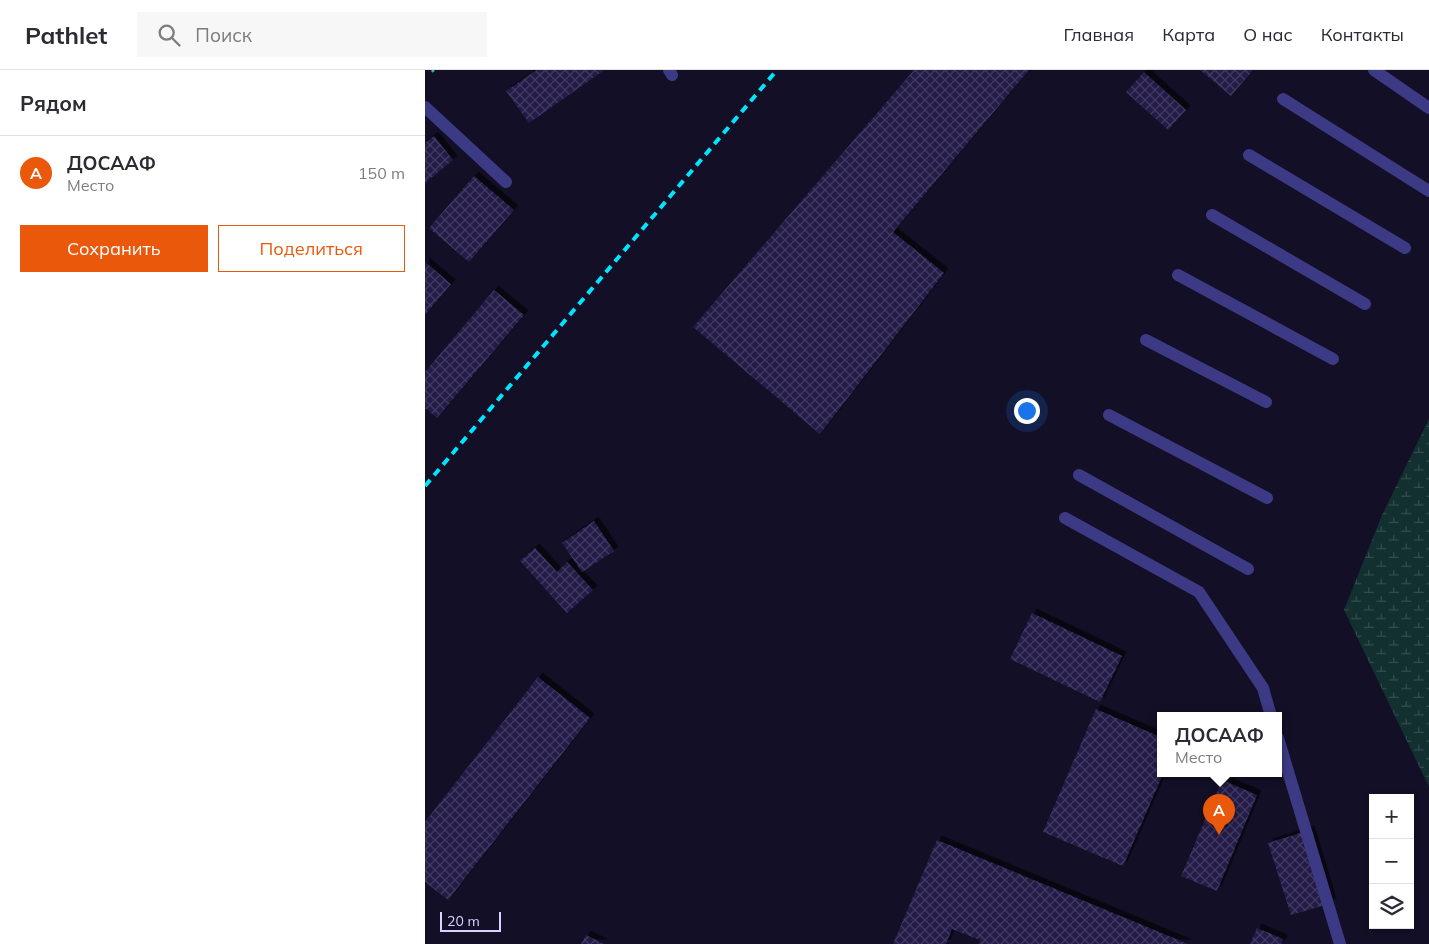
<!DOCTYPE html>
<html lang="ru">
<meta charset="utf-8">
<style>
body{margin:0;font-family:Mulish,sans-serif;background:#f7f7f7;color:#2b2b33}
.controls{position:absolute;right:15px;bottom:15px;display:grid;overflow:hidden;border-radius:0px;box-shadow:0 1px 4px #0004}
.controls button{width:45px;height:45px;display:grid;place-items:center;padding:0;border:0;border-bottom:1px solid #e1e1e2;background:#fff;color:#2b2b33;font:25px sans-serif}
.scale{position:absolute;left:15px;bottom:12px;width:61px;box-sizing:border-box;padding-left:5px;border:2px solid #d9d4ff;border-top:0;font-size:14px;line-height:18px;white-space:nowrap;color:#d9d4ff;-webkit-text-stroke:4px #130f26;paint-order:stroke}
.you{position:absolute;left:601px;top:340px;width:18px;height:18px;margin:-12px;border:4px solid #fff;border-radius:50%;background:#1a73e8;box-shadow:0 0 0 8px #1a73e833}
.badge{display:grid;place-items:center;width:32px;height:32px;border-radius:50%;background:#ea580c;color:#fff;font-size:16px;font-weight:700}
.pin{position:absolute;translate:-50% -41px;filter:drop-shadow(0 1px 2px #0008)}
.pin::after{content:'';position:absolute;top:26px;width:18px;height:15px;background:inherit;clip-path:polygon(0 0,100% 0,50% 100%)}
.popup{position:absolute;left:732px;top:642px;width:125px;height:65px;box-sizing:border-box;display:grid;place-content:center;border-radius:0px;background:#fff;filter:drop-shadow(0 1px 4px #0005);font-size:16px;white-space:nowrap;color:#7c7c81}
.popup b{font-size:19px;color:#2b2b33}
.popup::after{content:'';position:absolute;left:50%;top:100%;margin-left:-10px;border:10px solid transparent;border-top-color:#fff}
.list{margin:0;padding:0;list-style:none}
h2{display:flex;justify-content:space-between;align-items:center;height:65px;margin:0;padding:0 20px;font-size:21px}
h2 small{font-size:16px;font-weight:400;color:#7c7c81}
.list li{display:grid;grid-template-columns:32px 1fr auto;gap:15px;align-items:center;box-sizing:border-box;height:75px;padding:0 20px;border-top:1px solid #e1e1e2}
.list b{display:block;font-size:19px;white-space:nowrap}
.list p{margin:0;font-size:16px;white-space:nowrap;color:#7c7c81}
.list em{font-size:16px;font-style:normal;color:#7c7c81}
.actions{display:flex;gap:10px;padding:15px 20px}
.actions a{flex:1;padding:11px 0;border:1px solid #ea580c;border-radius:0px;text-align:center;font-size:18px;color:#ea580c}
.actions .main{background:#ea580c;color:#fff}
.icon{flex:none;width:28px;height:28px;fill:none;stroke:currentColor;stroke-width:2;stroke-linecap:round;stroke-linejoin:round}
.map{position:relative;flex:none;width:1004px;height:874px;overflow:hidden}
header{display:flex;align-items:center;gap:30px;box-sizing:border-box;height:70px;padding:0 25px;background:#fff;border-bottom:1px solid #e1e1e2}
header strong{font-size:24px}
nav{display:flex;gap:28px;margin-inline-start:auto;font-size:18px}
.search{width:350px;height:45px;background:#f7f7f7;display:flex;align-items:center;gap:12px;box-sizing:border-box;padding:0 18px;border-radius:0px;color:#7c7c81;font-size:19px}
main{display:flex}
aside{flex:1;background:#fff}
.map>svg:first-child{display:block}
.wetland{fill:url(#wetland-marsh)}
.building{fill:url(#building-cross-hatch);filter:url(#shadow)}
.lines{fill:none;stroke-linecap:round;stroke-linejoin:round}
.path{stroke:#2fb8b0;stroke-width:3;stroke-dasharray:2.5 4;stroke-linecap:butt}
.service{stroke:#3d3a85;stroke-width:12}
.rail{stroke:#00e5ff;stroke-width:4;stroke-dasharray:8 6;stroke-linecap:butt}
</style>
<header>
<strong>Pathlet</strong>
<div class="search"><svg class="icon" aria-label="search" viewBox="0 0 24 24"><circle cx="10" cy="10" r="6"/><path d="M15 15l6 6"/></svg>Поиск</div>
<nav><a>Главная</a><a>Карта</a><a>О нас</a><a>Контакты</a></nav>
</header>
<main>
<aside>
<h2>Рядом<small></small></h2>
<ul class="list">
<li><span class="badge">A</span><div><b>ДОСААФ</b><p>Место</p></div><em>150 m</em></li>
</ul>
<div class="actions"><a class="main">Сохранить</a><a>Поделиться</a></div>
</aside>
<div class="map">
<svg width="1004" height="874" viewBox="0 0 1004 874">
<defs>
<pattern id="wetland-marsh" width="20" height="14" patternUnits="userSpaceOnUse" patternTransform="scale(1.25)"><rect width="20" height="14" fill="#12302f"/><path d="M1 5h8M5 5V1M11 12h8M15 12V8" fill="none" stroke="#344d4e"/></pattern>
<pattern id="building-cross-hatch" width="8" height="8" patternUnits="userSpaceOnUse" patternTransform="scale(1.25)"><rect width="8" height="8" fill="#241b47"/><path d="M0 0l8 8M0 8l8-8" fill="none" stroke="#433b63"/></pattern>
<filter id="shadow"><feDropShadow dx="4.5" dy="-4.5" stdDeviation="0" flood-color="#0009"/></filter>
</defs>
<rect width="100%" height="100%" fill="#130f26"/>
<!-- wetland -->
<path class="wetland" d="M1004,349V717L919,540L957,445Z"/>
<!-- building -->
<path class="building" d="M112,0H177L178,1L104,53L81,21Z
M489,0H604L468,162L519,203L395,364L268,257Z
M775,0H828L806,26Z
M719,2L761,40L743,60L701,22Z
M9,66L28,90L0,113V73Z
M49,106L89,140L44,192L4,158Z
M0,192L26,214L0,245Z
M69,220L99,245L12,348L0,338V302Z
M169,451L189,481L157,502L137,473Z
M110,478L132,502L142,492L168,520L142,543L95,491Z
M607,543L697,586L675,632L585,589Z
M113,607L165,648L23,830L0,812V752Z
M671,639L735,667V704H738L698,796L618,762Z
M797,710L832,725L792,821L756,806Z
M885,760L907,833L866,845L843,773Z
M512,770L763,874H554L555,870L527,859L521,874H468Z
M832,858L858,869L856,874H825Z
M161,865L179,874H156Z"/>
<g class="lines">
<!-- path -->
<path class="path" d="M7,0L10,3"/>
<!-- service -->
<path class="service" d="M244,0L247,5
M949,0L1004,38
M858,29L1004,121
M0,37L81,112
M824,85L980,178
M787,145L940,234
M753,205L908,289
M721,270L841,332
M684,345L842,428
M654,405L823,499
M640,448L774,522L838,618L846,646
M853,668L915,874"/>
<!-- rail -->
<path class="rail" d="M0,416L352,0"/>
</g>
</svg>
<div class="controls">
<button>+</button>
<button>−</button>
<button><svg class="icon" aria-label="layers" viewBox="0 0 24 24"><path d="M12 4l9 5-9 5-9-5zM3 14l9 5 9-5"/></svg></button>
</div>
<div class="scale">20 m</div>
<div class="you"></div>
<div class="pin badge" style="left:794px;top:765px">A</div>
<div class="popup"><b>ДОСААФ</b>Место</div>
</div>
</main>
